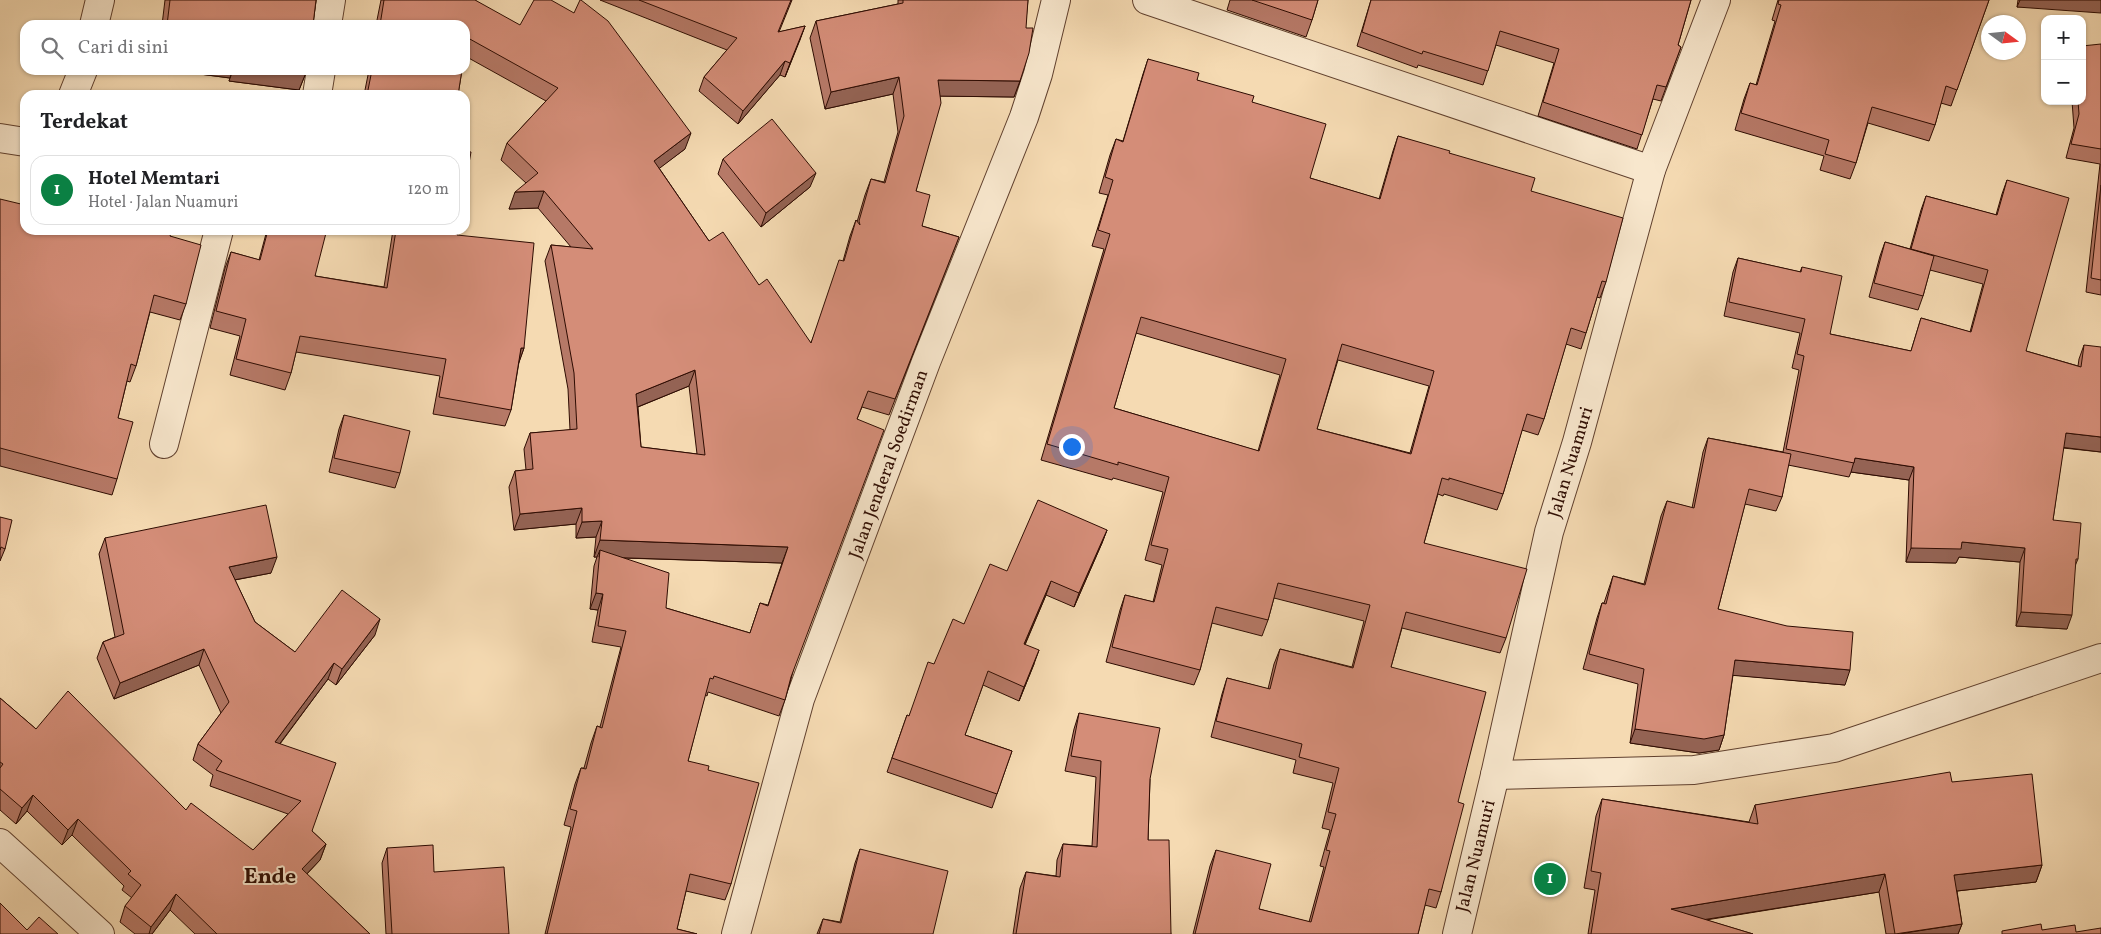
<!DOCTYPE html>
<html lang="id">
<meta charset="utf-8">
<style>
body{margin:0;font-family:Vollkorn,serif;background:#f2f2f2;color:#202124}
.controls{position:absolute;right:15px;top:15px;display:grid;overflow:hidden;border-radius:10px;box-shadow:0 1px 4px #0004}
.controls button{width:45px;height:45px;display:grid;place-items:center;padding:0;border:0;border-bottom:1px solid #e0e0e0;background:#fff;color:#202124;font:25px sans-serif}
.compass{position:absolute;left:1981px;top:15px;width:45px;height:45px;border-radius:50%;background:#fff;box-shadow:0 1px 4px #0004;rotate:105deg}
.you{position:absolute;left:1071px;top:446px;width:18px;height:18px;margin:-12px;border:4px solid #fff;border-radius:50%;background:#1a73e8;box-shadow:0 0 0 8px #1a73e833}
.badge{display:grid;place-items:center;width:32px;height:32px;border-radius:50%;background:#0b8043;color:#fff;font-size:16px;font-weight:700}
.pin{position:absolute;translate:-50% -50%;border:2px solid #fff;box-shadow:0 1px 5px #0006}
.list{margin:0;padding:0;list-style:none}
h2{display:flex;justify-content:space-between;align-items:center;height:65px;margin:0;padding:0 20px;font-size:21px}
h2 small{font-size:16px;font-weight:400;color:#757577}
.list li{display:grid;grid-template-columns:32px 1fr auto;gap:15px;align-items:center;box-sizing:border-box;height:70px;margin:0 10px 10px;padding:0 10px;border:1px solid #e0e0e0;border-radius:15px}
.list b{display:block;font-size:19px;white-space:nowrap}
.list p{margin:0;font-size:16px;white-space:nowrap;color:#757577}
.list em{font-size:16px;font-style:normal;color:#757577}
.icon{flex:none;width:28px;height:28px;fill:none;stroke:currentColor;stroke-width:2;stroke-linecap:round;stroke-linejoin:round}
.map{position:relative;flex:none;width:2101px;height:934px;overflow:hidden}
.search{position:absolute;background:#fff;box-shadow:0 1px 4px #0004;left:20px;top:20px;width:450px;height:55px;display:flex;align-items:center;gap:12px;box-sizing:border-box;padding:0 18px;border-radius:15px;color:#757577;font-size:19px}
.panel{position:absolute;background:#fff;box-shadow:0 1px 4px #0004;left:20px;top:90px;width:450px;height:145px;border-radius:15px}
.map>svg:first-child{display:block}
.lines{fill:none;stroke-linecap:round;stroke-linejoin:round}
.minor-casing{stroke:#60402e;stroke-width:30}
.tertiary-casing{stroke:#60402e;stroke-width:30}
.minor{stroke:#f8e7cd;stroke-width:28}
.tertiary{stroke:#f8e7cd;stroke-width:28}
.wall{fill:#b67967;stroke:#2e0c02;fill-rule:evenodd}
.shaded-wall{fill:#946354;stroke:#2e0c02}
.building{fill:#d48d78;stroke:#2e0c02;fill-rule:evenodd}
.labels{text-anchor:middle;stroke-width:4;stroke-linejoin:round;paint-order:stroke}
.street-label{font-size:18px;fill:#2e0c02;stroke:#f8e7cd}
.district-label{font-size:22px;font-weight:bold;fill:#2e0c02;stroke:#f8e7cd}
</style>
<div class="map">
<svg width="2101" height="934" viewBox="0 0 2101 934">
<rect width="100%" height="100%" fill="#f5dab2"/>
<filter id="stains"><feTurbulence type="fractalNoise" baseFrequency=".004" numOctaves="4"/><feColorMatrix values="0 0 0 0 .2 0 0 0 0 .09 0 0 0 0 .02 0 0 0 .5 -.17"/></filter>
<radialGradient id="worn" r=".72"><stop offset=".6" stop-color="#630" stop-opacity="0"/><stop offset="1" stop-color="#630" stop-opacity=".3"/></radialGradient>
<g class="lines">
<!-- minor casing -->
<g class="minor-casing">
<path id="minor" d="M1147,0L1651,170
M94,25L100,0
M327,25L331,0
M73,95L83,70
M317,95L321,70
M0,138L25,142
M164,444L219,230
M1495,775L1694,770L1834,748L2101,658"/>
</g>
<!-- tertiary casing -->
<g class="tertiary-casing">
<path id="tertiary" d="M0,843L100,934
M736,934L800,699L926,362L1024,117L1038,74L1056,0
M1457,934L1495,775L1549,532L1577,442L1651,170L1716,0"/>
</g>
<!-- minor -->
<use href="#minor" class="minor"/>
<!-- tertiary -->
<use href="#tertiary" class="tertiary"/>
</g>
<!-- wall -->
<path class="wall" d="M165,0H316L313,25H162Z
M381,0H475L685,149L659,168L709,241L759,285L811,343L843,261L850,236L856,220L857,222L865,195L871,179L884,182L898,132L893,94L825,109L810,38L816,21L898,4V0H1028L1020,81L1014,97L940,96L916,191L922,226L959,237L889,415L862,407L857,419L791,679L785,700L779,716L708,692L707,696L705,695L688,761L708,770L731,884L725,900L686,891L677,929L697,934H545L571,827L564,825L575,784L581,768H584L591,743L597,726L600,727L621,647L592,642L598,610L590,609L594,566L597,557H594L596,537L576,538V524L514,530L509,487L515,471L526,470L524,449L530,433L570,430L568,389L545,261L551,245L571,247L538,208L509,209L526,183L501,160L507,143L546,101L465,56V25H376ZM689,386L697,454L641,447L638,407ZM623,558L782,563L768,605L760,603L750,633L666,608Z
M600,0H792L779,32L805,26L785,77L780,75L738,124L699,91L704,77L727,50Z
M1230,0H1318L1312,20L1306,37L1227,10Z
M1371,0H1691L1678,45L1681,47L1661,101L1653,99L1637,149L1538,116L1554,63L1496,45L1483,85L1418,65L1417,68L1357,46Z
M1778,0H1989L1951,106L1941,103L1935,125L1929,141L1868,123L1856,163L1850,179L1820,170L1824,156L1735,130L1744,99L1750,83L1756,85L1775,21L1772,20Z
M2018,0H2101L2017,7Z
M2101,44V295L2086,292L2100,164L2066,158L2074,128L2072,101H2082Z
M1148,59L1197,80L1252,102L1310,178L1379,199L1393,151L1398,136L1449,153L1531,191L1606,282L1600,298L1597,297L1586,333L1581,349L1566,344L1544,419L1538,435L1522,430L1503,494L1497,510L1444,494L1443,496L1438,494L1424,543L1506,638L1500,653L1402,628L1391,667L1458,802L1441,892L1436,908L1425,905L1418,934H1193L1210,866L1216,850L1259,909L1309,922L1324,867L1320,866L1330,830L1322,828L1333,783L1293,773L1296,760L1211,737L1222,694L1227,678L1268,689L1274,664L1280,649L1352,667L1364,621L1274,598L1268,620L1262,636L1212,623L1200,670L1194,685L1106,662L1120,610L1125,595L1153,602L1162,565L1145,560L1163,492L1113,478L1112,480L1041,460L1104,249L1092,246L1108,195L1099,193L1110,155L1116,139L1123,141L1143,74ZM1136,333L1280,375L1258,451L1114,408ZM1338,360L1429,386L1410,453L1317,429Z
M169,70H307L299,90L229,81L230,78Z
M369,70H462L458,95H364Z
M723,159L810,187L761,227L718,174Z
M2007,180L2026,351L2078,366L2079,359L2084,345L2101,452L2063,448L2053,520L2078,559L2075,566L2067,629L2016,626L2020,562L1959,557L1956,563L1906,562L1909,480L1851,472L1849,477L1788,465L1782,497L1776,511L1745,504L1718,609L1845,685L1733,675L1724,735L1719,750L1699,753L1630,743L1638,684L1583,669L1597,618L1602,603H1604L1613,576L1644,584L1661,516L1667,501L1692,508L1703,452L1708,438L1783,452L1799,370L1792,368L1800,333L1724,316L1733,272L1738,258L1800,272L1802,267L1830,334L1911,351L1921,318L1970,332L1983,284L1930,270L1923,296L1918,310L1869,297L1880,256L1885,242L1910,249L1921,210L1926,196L1996,215L2002,194Z
M0,199L25,230L170,236L186,304L180,320L150,312L136,366L130,382L127,381L118,418L117,479L112,495L0,466Z
M267,230H315V276L384,287L393,230H458L457,235L524,348L519,362L511,410L505,426L433,414L440,376L296,352L291,373L285,390L230,375L240,336L210,328L225,268L231,252L259,260Z
M344,415L400,473L395,488L329,472L339,429Z
M0,517L5,549L0,561Z
M1107,530L1102,543L1074,607L1046,595L1025,645L1034,664L1019,701L983,685L965,735L1012,751L992,808L887,772L907,715L909,716L934,664L964,624Z
M105,538L271,573L235,580L255,622L295,652L375,635L336,685L328,679L280,744L312,831L326,844L320,860L307,874L370,934H195L170,910L152,934H135L120,922L125,906L132,898L122,890L124,886L72,835L62,845L27,811L16,824L0,810V698L36,729L186,810L253,850L288,814L210,786L213,775L193,760L198,744L221,713L199,665L114,699L97,658L103,642L115,637L99,554Z
M1079,713L1150,779L1148,840L1171,934H1013L1020,888L1026,872L1056,876L1057,860L1063,844L1092,846L1096,777L1065,771L1074,729Z
M1952,782L2042,865L2036,882L1957,891L1962,924L1958,934H1886L1879,892L1706,920L1753,934H1588L1595,890L1584,888L1596,816L1602,799L1749,822L1755,805Z
M387,848L434,872L509,934H386L382,863Z
M860,849L933,934H817L823,919L840,922L855,863Z"/>
<!-- shaded-wall -->
<path class="shaded-wall" d="M2020,0H2101V13L2017,7Z
M805,26L800,40L785,77L790,63Z
M785,61L780,75L738,124L743,111Z
M169,70H232L230,78Z
M233,70H307L299,90L229,81Z
M899,77L893,94L825,109L831,92Z
M938,80L1020,81L1014,97L932,96Z
M691,133L685,149L648,177L654,161Z
M816,173L810,187L761,227L766,213Z
M544,191L538,208L509,209L515,192Z
M521,348H524L518,365Z
M695,370L689,386L630,410L636,394Z
M2066,433L2101,437V452L2060,447Z
M1855,458L1914,467L1909,480L1851,472Z
M582,508L576,524L514,530L520,514Z
M602,521L596,537L576,538L582,522Z
M1107,530L1102,543L1074,607L1079,593Z
M600,540L788,547L782,563L599,557L600,550L597,557H594Z
M1962,542L2025,548L2020,562L1959,557L1956,563L1906,562L1911,548Z
M277,557L271,573L223,582L229,567Z
M1051,581L1046,595L1019,658L1024,644Z
M596,593L603,594L598,610L590,609Z
M2021,612L2072,615L2067,629L2016,626Z
M380,619L375,635L336,685L342,669Z
M204,649L199,665L114,699L120,683Z
M1039,650L1034,664L1019,701L1024,687Z
M1735,660L1850,670L1845,685L1729,675Z
M334,663L328,679L269,758L275,742Z
M1635,729L1724,735L1719,750L1699,753L1630,743Z
M33,795L27,811L16,824L22,808Z
M78,819L72,835L62,845L68,830Z
M326,844L320,860L296,885L302,869Z
M2042,865L2036,882L1948,892L1954,875Z
M1885,874L1879,892L1664,926L1671,909Z
M176,894L170,910L152,934H149L151,927Z
M1962,924L1958,934H1899Z"/>
<!-- building -->
<path class="building" d="M170,0H316L313,25H167Z
M384,0H475L520,25L534,0H551L574,13L580,0H581L608,21L691,133L654,161L709,241L723,232L759,285L767,279L811,343L839,260L844,261L856,220L860,225L859,221L871,179L885,183L904,116L899,77L831,92L816,21L903,3V0H1028L1026,28H1033L1029,53L1020,81L938,80L941,103L916,191L930,195L922,226L959,237L895,399L868,391L857,419L884,430L791,677L785,700L714,676L713,679L710,678L688,761L709,766L708,770L759,783L731,884L690,874L677,929L697,934H547L577,811L570,809L581,768L586,769L597,726L602,728L626,631L598,626L603,594L596,593L600,550L669,573L666,608L750,633L760,603L768,606L788,547L600,540L602,521L582,522V508L520,514L515,471L533,469L530,433L577,429L574,373L551,245L593,249L544,191L515,192L538,173L507,143L558,88L468,38L465,54V25H380ZM695,370L705,455L641,447L636,394Z
M639,0H791L778,32L805,26L790,63L785,61L743,111L704,77L737,38Z
M1252,0H1318L1312,20Z
M1371,0H1691L1678,45L1681,47L1666,87L1657,85L1642,135L1543,102L1559,49L1500,31L1488,71L1423,51L1422,54L1362,32Z
M1779,0H1989L1957,90L1946,86L1935,125L1872,107L1856,163L1825,154L1829,140L1741,113L1750,83L1757,85L1781,5L1778,4Z
M2101,44V149L2071,144L2079,114L2078,101H2082V46Z
M1148,59L1199,73L1197,80L1254,96L1252,102L1326,124L1310,178L1380,199L1398,136L1450,151L1449,153L1535,178L1531,191L1623,218L1606,282L1602,281L1586,333L1571,328L1544,419L1527,414L1503,494L1449,478V480L1442,478L1424,543L1527,569L1506,638L1406,612L1391,667L1486,692L1458,802L1464,804L1441,892L1429,889L1418,934H1195L1216,850L1271,864L1259,909L1311,922L1330,851L1326,850L1336,814L1328,812L1339,768L1299,757L1302,744L1216,721L1227,678L1270,689L1280,649L1353,668L1370,605L1278,583L1268,620L1216,607L1200,670L1112,647L1125,595L1154,602L1168,549L1151,545L1169,477L1118,462V465L1047,444L1110,234L1098,230L1113,180L1105,177L1116,139L1123,142ZM1141,317L1286,359L1259,451L1114,408ZM1342,344L1434,371L1411,454L1317,429Z
M372,70H462L458,95H367Z
M772,119L816,173L766,213L723,159Z
M465,151L471,152L465,186Z
M2007,180L2069,198L2026,351L2081,367L2084,345L2101,347V437L2066,433L2053,520L2081,523L2078,559H2076L2072,615L2021,612L2025,548L1962,542L1961,549L1911,548L1914,467L1855,458L1854,463L1786,449L1804,356L1797,354L1805,319L1729,302L1738,258L1801,272L1802,267L1842,276L1830,334L1911,351L1921,318L1971,332L1988,270L1911,249L1926,196L1997,215Z
M2101,185V280L2091,278Z
M0,199L25,205V230H160L171,233L170,236L201,245L186,304L154,295L136,366L131,364L118,418L133,422L117,479L0,448Z
M268,230H315L326,233L315,276L387,288L396,230H458L457,235L534,243L524,348H521L511,410L439,397L446,359L300,336L291,373L236,359L246,319L216,311L231,252L260,260Z
M1885,242L1934,256L1923,296L1874,283Z
M344,415L410,431L400,473L334,458Z
M1708,438L1791,454L1782,497L1749,489L1718,609L1787,626L1853,632L1850,670L1735,660L1724,735L1704,739L1635,729L1644,669L1589,654L1602,603L1606,604L1613,576L1645,585L1667,501L1694,508Z
M1038,500L1107,530L1079,593L1051,581L1024,644L1039,650L1024,687L988,671L965,735L1012,751L997,794L892,758L907,715L909,716L928,662L934,664L953,619L964,624L990,564L1007,571Z
M266,505L277,557L229,567L255,622L295,652L342,590L380,619L342,669L334,663L275,742L336,763L312,831L326,844L302,869L370,934H217L176,894L151,927L125,906L141,885L128,874L131,871L78,819L68,830L33,795L22,808L0,789V768L3,764L0,762V698L36,729L68,691L186,810L191,803L253,850L301,801L216,770L222,761L198,744L229,702L204,649L120,683L103,642L124,634L105,538Z
M0,517L12,520L5,549L1,547L0,550Z
M1079,713L1160,728L1150,779L1148,840H1169L1171,934H1016L1026,872L1060,877L1063,844L1097,847L1101,761L1071,756Z
M1950,772L1952,782L2032,774L2042,865L1954,875L1962,924L1895,934L1885,874L1671,909L1753,934H1591L1601,873L1591,871L1602,799L1758,824L1755,805Z
M433,845L434,872L504,867L509,934H392L387,848Z
M860,849L948,871L933,934H819L823,919L841,923Z
M0,903L27,930L39,917L58,934H0Z
M2041,924L2042,930L2075,925L2076,932L2101,928V934H2002V931Z"/>
<g class="labels">
<!-- street labels -->
<g class="street-label">
<text transform="translate(1570 462) rotate(-73)" y="6">Jalan Nuamuri</text>
<text transform="translate(888 464) rotate(-70)" y="6">Jalan Jenderal Soedirman</text>
<text transform="translate(1475 856) rotate(-76)" y="6">Jalan Nuamuri</text>
</g>
<!-- district labels -->
<g class="district-label">
<text x="270" y="883">Ende</text>
</g>
</g>
<rect width="100%" height="100%" filter="url(#stains)"/>
<rect width="100%" height="100%" fill="url(#worn)"/>
</svg>
<div class="controls">
<button>+</button>
<button>−</button>
</div>
<svg class="compass" viewBox="-18 -18 36 36"><path d="M0-13l5 13h-10z" fill="#e53935"/><path d="M0 13l5-13h-10z" fill="#757577"/></svg>
<div class="you"></div>
<div class="pin badge" style="left:1550px;top:879px">1</div>
<div class="search"><svg class="icon" aria-label="search" viewBox="0 0 24 24"><circle cx="10" cy="10" r="6"/><path d="M15 15l6 6"/></svg>Cari di sini</div>
<section class="panel">
<h2>Terdekat<small></small></h2>
<ul class="list">
<li><span class="badge">1</span><div><b>Hotel Memtari</b><p>Hotel · Jalan Nuamuri</p></div><em>120 m</em></li>
</ul>
</section>
</div>
